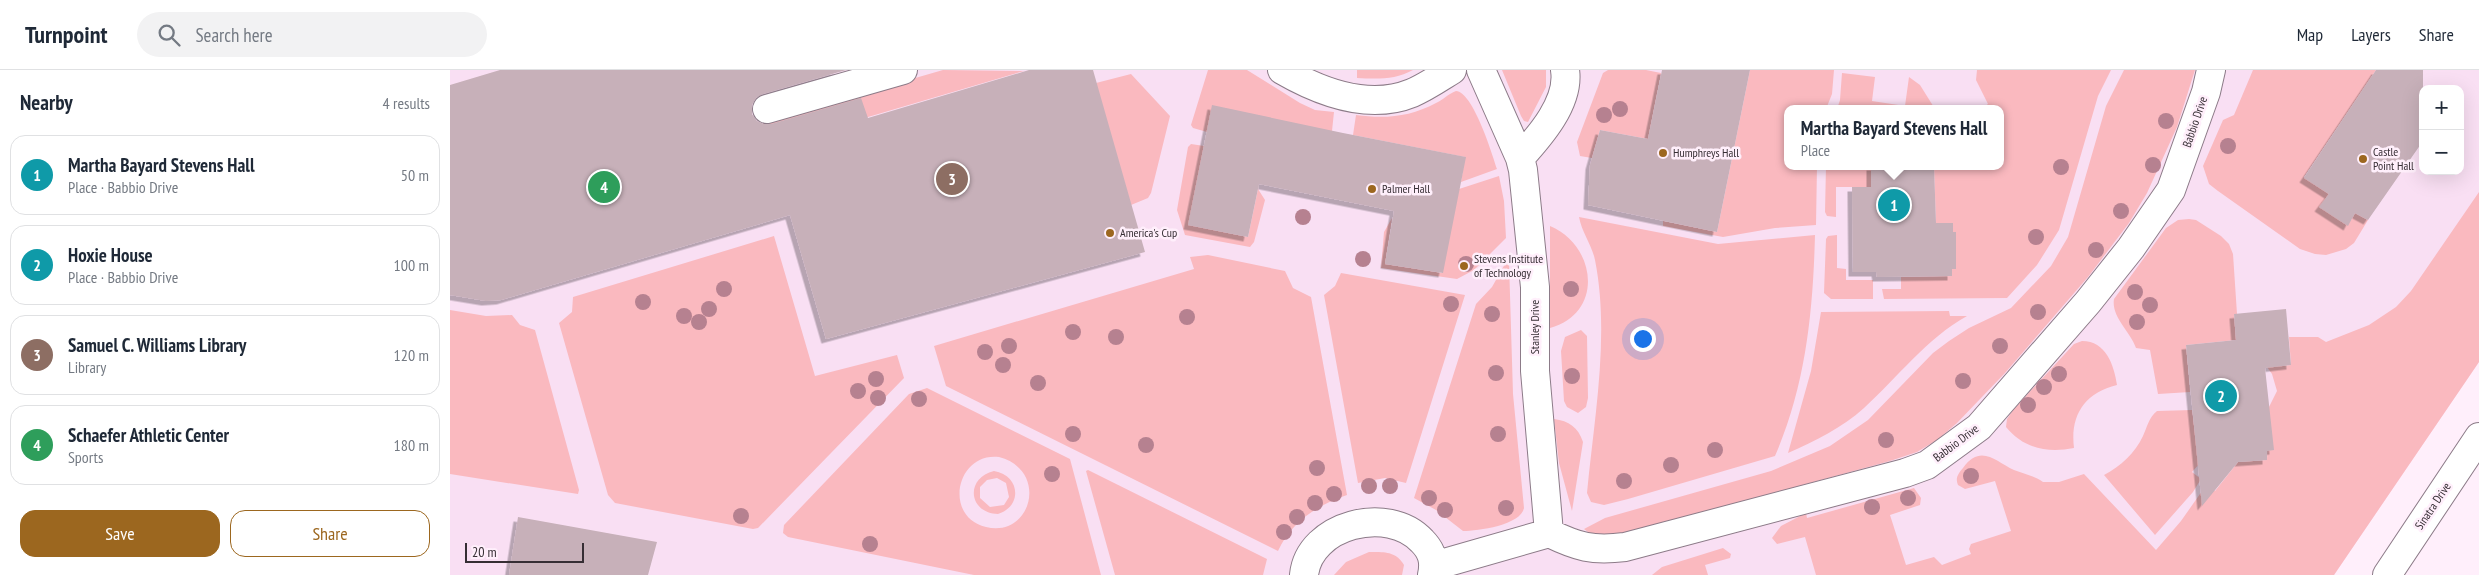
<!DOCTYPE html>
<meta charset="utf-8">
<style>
body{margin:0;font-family:"PT Sans Narrow",sans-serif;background:#f2f2f3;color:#1f2937}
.controls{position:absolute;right:15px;top:15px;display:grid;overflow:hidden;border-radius:10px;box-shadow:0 5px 20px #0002}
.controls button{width:45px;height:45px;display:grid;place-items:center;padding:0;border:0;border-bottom:1px solid #e0e1e3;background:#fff;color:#1f2937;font:25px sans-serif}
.scale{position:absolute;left:15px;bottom:12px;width:119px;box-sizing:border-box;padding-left:5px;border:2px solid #362e34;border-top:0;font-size:14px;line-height:18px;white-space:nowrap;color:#362e34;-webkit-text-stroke:4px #ffeffb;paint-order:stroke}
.you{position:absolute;left:1192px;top:268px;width:18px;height:18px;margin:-12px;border:4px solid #fff;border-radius:50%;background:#1a73e8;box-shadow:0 0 0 8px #1a73e833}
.badge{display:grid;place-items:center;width:32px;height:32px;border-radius:50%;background:#9c671f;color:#fff;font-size:16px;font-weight:700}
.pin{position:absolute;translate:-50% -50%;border:2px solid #fff;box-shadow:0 1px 5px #0006}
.popup{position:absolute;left:1334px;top:35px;width:220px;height:65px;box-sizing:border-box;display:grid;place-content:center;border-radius:10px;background:#fff;filter:drop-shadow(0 1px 4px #0005);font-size:16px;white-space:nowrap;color:#747a83}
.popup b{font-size:19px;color:#1f2937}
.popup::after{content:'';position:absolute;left:50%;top:100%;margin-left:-10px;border:10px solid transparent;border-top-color:#fff}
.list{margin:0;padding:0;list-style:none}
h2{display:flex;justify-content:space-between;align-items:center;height:65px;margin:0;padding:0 20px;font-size:21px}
h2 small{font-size:16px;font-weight:400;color:#747a83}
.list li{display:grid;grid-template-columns:32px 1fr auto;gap:15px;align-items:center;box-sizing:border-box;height:80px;margin:0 10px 10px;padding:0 10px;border:1px solid #e0e1e3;border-radius:15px}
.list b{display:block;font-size:19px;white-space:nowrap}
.list p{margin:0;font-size:16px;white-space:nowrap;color:#747a83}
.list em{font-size:16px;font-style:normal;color:#747a83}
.actions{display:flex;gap:10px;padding:15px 20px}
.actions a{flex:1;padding:11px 0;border:1px solid #9c671f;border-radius:15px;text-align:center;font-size:18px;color:#9c671f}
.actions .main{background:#9c671f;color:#fff}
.icon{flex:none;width:28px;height:28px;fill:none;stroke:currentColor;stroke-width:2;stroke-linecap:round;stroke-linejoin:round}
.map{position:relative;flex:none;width:2029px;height:505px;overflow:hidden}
header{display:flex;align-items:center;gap:30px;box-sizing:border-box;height:70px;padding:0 25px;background:#fff;border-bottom:1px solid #e0e1e3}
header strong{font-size:24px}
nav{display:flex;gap:28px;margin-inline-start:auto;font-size:18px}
.search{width:350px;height:45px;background:#f2f2f3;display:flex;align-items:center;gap:12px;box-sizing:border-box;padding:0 18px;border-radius:28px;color:#747a83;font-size:19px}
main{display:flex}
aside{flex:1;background:#fff}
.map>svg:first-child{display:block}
.built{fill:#f9dff3;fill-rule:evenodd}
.green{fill:#fab9bf;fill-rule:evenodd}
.building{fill:#c7b0b9;filter:url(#shadow)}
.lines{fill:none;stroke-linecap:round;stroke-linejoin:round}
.minor-casing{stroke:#8c7b88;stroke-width:30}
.minor{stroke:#fff;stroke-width:28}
.tree{fill:#b68190}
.poi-dot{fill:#9c671f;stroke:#ffeffb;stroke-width:2}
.labels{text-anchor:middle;stroke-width:5;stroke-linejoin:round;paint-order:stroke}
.street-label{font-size:12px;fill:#362e34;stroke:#ffeffb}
.poi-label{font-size:12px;fill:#362e34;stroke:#ffeffb;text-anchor:start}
</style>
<header>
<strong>Turnpoint</strong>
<div class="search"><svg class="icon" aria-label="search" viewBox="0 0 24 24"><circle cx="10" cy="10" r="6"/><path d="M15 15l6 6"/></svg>Search here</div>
<nav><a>Map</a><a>Layers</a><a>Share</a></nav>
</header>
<main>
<aside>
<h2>Nearby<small>4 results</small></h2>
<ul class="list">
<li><span class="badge" style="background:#0f9aa8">1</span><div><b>Martha Bayard Stevens Hall</b><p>Place · Babbio Drive</p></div><em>50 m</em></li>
<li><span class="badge" style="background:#0f9aa8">2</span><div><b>Hoxie House</b><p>Place · Babbio Drive</p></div><em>100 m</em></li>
<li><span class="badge" style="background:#8d6e63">3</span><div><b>Samuel C. Williams Library</b><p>Library</p></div><em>120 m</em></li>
<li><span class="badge" style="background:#2e9e5b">4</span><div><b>Schaefer Athletic Center</b><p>Sports</p></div><em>180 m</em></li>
</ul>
<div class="actions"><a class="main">Save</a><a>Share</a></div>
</aside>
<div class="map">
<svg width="2029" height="505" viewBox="0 0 2029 505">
<defs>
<filter id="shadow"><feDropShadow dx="-4.5" dy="4.5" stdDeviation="0" flood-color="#0004"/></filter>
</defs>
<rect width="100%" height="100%" fill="#ffeffb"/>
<!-- built -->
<path class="built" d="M0,0H2029V292L1884,505H0ZM1973,19H2010V101H1973ZM1338,39H1550V96H1338Z"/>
<!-- green -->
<path class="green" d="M493,0L574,1L313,78V52Z
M758,0H797L850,33L865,40L884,42L882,61L757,62L743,58L741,55Z
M907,0H963C945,10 927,9 907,8Z
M1052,0H1096V17L1078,52L1074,51L1071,46Z
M1158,0H1196L1211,3L1198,69L1150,60L1142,88L1130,86L1127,72L1153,3Z
M1300,0H1384L1382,24L1376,39H1338V96H1367L1366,155L1325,158L1273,167L1213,156V151L1267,162Z
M1527,0H1661L1648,26L1609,160L1587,195L1557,228L1434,229L1432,219H1451V207L1502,206V199H1506V162H1503V153H1486L1484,96H1550V39H1531L1538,34L1526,10Z
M1674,0H1745L1727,57L1697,123L1679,153L1638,207L1555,303L1507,353L1487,370L1467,382L1440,391L1166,466L1142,465L1134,459L1155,448L1321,401L1380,376L1418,350L1483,283L1499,271L1519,258L1561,238L1601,196L1618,167L1656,36Z
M1803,0H1926L1854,107L1879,124L1870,137L1898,155L1905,143L1918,150L1904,173L1896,179L1876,185L1865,184L1850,179L1768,121L1759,114L1753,96L1773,50L1784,45Z
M1392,3L1425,7L1422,31L1455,36L1459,7L1470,15L1485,39H1387L1390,30Z
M681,4L720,46L701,123L698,128L681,135L646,13Z
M1006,21C1023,22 1042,83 1047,99L1011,112L1015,87L903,65L906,45C935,49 960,47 986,33C993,30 998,24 1006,21Z
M741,74L754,76L739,155L798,167L808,119L815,130L804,172L800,177L735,165L727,140L738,77Z
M1376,96H1421V117H1386V147L1377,146L1375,142Z
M1049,106L1054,131L1056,168L1024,200L1007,209L931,198L934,162L942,148L935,194L992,203L1009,119Z
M2029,122V292L1884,505H1366L1355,467L1327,474L1322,468L1331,456L1356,443L1357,448L1464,418L1471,428L1470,435L1440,445L1456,495L1484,487L1492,495L1521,484L1519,479L1521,474L1561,461L1545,411L1515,419L1508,415C1505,408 1508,404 1513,398C1531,373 1546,392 1564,400C1574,404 1585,406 1593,412H1609L1634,404L1706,480L1731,451L1757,414L1765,421L1788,392L1817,390L1819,337L1827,321L1822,304L1817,297L1841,295L1839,267H1868L1876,272L1919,255L1946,237L1961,221Z
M1129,147L1268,174L1365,165C1363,241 1356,315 1325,386L1178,429L1154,435L1141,432L1137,423C1144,349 1160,265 1145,190C1142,175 1132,163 1129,147Z
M1739,149L1746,150L1771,166L1779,174L1783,184L1787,244H1784L1786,270L1736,275L1740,322L1708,324L1700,280L1686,278C1680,261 1661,247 1664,229L1716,158L1728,150Z
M1100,156C1146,175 1155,243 1100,258Z
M1387,165V198L1396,199V210H1423V229H1381L1374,223L1376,169L1378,166Z
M324,166L365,306L447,285L454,308L308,458L303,459L165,433L158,425L109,253L122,242L123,227Z
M758,185L835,201L843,218L861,227L897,425C869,434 841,452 828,481L496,316L484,276L744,199L740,187Z
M1059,192L1063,324L1074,438C1071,455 1028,461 1013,461L986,440L964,428L1026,234L1042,217L1055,194Z
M891,203L1015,225L956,413L935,408L908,413L874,225L885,216Z
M0,240L36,246L62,245L70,255L85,260L129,420L128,424L0,404Z
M1499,241L1500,246H1517C1476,269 1448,307 1414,338C1392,358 1365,371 1338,383L1361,301L1371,242Z
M1131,260L1137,266L1138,328L1136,337L1128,343L1117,337L1114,331L1111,281L1115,267Z
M1632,271C1656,271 1664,295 1667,315C1634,323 1620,346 1624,378C1598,383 1574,379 1556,357L1557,349L1563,340L1624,274Z
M477,318L620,389L651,505H524L338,467L333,463L334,455L459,324ZM549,387C599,400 582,468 536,457C493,447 506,382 549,387Z
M1742,340L1748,387L1751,392L1742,402L1751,409L1743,422L1705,465L1654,405C1671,396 1685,383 1693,366C1697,357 1699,347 1707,341Z
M1104,349C1119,351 1128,357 1133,372L1122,441L1109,393Z
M638,400L817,489L813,505H665L636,401Z
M544,401C570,405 573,436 548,444C518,443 515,408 544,401ZM547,408L556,413L559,427L554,435L540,437L530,428V417L537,410Z
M1273,478L1281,484L1280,488L1255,495L1258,505H1202L1212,497Z
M919,482C934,482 946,481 954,495L952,505H884L896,492Z"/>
<!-- building -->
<path class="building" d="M50,0H396L313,24L306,28L302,35V44L307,51L314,54H321L411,28L418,48L579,0H643L695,182L376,269L340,145L51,230L36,231L0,225V15Z
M1212,0H1300L1267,162L1138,135L1140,95L1150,60L1198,69Z
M1926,0H1973V71L1918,150L1905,143L1898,156L1869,137L1879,124L1854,108Z
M762,35L893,63L1016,87L993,203L935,194L944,141L809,114L798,167L738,155Z
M1421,96H1484L1486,153H1503V162H1506V199H1502V206L1427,207L1426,202H1403L1402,117H1421Z
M1836,239L1841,295L1815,298L1824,380L1817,381V390L1788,392L1752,436L1736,275L1786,270L1784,244Z
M68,447L207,472L198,505H59Z"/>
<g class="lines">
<!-- minor casing -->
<g class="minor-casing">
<path id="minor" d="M832,0C870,22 918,41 962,23C976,17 989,8 1002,0
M1031,0L1070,88L1073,100L1085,217V301L1099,463
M317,39L453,0
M1070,88C1090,66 1120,32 1115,0
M1099,463C1128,477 1142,481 1175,477L1455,403L1477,395L1529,357L1638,232L1681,178L1721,120L1756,22L1761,0
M984,496L1099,463
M854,505C859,455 938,434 972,471C982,481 985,491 982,505
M1937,505L2029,367"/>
</g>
<!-- minor -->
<use href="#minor" class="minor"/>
</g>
<!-- trees -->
<g class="tree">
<circle cx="1170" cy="39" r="8"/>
<circle cx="1154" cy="45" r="8"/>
<circle cx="1716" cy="51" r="8"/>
<circle cx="1778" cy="76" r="8"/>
<circle cx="1703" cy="95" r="8"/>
<circle cx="1611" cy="97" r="8"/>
<circle cx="1671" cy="141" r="8"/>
<circle cx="853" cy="147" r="8"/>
<circle cx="1586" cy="167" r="8"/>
<circle cx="1646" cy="180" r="8"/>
<circle cx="913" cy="189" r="8"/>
<circle cx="1016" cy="194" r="8"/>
<circle cx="274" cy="219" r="8"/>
<circle cx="1121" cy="219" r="8"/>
<circle cx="1685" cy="222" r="8"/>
<circle cx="193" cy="232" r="8"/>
<circle cx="1001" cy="234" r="8"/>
<circle cx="1700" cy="235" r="8"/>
<circle cx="259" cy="239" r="8"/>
<circle cx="1588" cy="242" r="8"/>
<circle cx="1042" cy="244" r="8"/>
<circle cx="234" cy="246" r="8"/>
<circle cx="737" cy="247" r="8"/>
<circle cx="249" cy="252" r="8"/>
<circle cx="1687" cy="252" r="8"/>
<circle cx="623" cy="262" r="8"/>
<circle cx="666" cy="267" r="8"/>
<circle cx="559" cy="276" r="8"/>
<circle cx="1550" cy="276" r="8"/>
<circle cx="535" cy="282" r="8"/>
<circle cx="553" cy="295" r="8"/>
<circle cx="1046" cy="303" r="8"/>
<circle cx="1609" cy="304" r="8"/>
<circle cx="1122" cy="306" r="8"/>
<circle cx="426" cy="309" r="8"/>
<circle cx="1513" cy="311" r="8"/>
<circle cx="588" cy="313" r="8"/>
<circle cx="1594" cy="317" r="8"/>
<circle cx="408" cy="321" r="8"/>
<circle cx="428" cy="328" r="8"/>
<circle cx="469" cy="329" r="8"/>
<circle cx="1578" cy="335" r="8"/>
<circle cx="623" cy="364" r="8"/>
<circle cx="1048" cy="364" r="8"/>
<circle cx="1436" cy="370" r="8"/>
<circle cx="696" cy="375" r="8"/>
<circle cx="1265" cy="380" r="8"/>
<circle cx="1221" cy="395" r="8"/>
<circle cx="867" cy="398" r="8"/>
<circle cx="602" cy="404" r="8"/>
<circle cx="1521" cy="406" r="8"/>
<circle cx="1174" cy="411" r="8"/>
<circle cx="919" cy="416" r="8"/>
<circle cx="940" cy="416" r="8"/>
<circle cx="884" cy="424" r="8"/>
<circle cx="979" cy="428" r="8"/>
<circle cx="1458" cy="428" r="8"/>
<circle cx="865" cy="433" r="8"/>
<circle cx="1422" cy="437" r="8"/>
<circle cx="1056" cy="438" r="8"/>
<circle cx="995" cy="440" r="8"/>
<circle cx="291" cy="446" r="8"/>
<circle cx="847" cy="447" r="8"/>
<circle cx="834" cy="462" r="8"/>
<circle cx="420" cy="474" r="8"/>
</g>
<!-- markers -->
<g class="poi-dot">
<circle cx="1213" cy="83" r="5"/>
<circle cx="1913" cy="89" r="5"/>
<circle cx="922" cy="119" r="5"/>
<circle cx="660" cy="163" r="5"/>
<circle cx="1014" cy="196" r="5"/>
</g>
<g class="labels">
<!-- street labels -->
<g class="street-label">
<text transform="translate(1745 52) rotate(-71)" y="4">Babbio Drive</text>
<text transform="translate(1085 257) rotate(-90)" y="4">Stanley Drive</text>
<text transform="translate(1506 373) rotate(-37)" y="4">Babbio Drive</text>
<text transform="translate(1983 436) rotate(-56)" y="4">Sinatra Drive</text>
</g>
<!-- poi labels -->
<g class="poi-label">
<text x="1923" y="86">Castle<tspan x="1923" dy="14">Point Hall</tspan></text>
<text x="1223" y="87">Humphreys Hall</text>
<text x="932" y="123">Palmer Hall</text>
<text x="670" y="167">America's Cup</text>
<text x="1024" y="193">Stevens Institute<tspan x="1024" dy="14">of Technology</tspan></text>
</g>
</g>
</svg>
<div class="controls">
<button>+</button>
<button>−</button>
</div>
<div class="scale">20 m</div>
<div class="you"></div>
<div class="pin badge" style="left:1444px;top:135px;background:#0f9aa8">1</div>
<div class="popup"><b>Martha Bayard Stevens Hall</b>Place</div>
<div class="pin badge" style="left:1771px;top:326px;background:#0f9aa8">2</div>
<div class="pin badge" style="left:502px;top:109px;background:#8d6e63">3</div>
<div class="pin badge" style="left:154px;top:117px;background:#2e9e5b">4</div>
</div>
</main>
